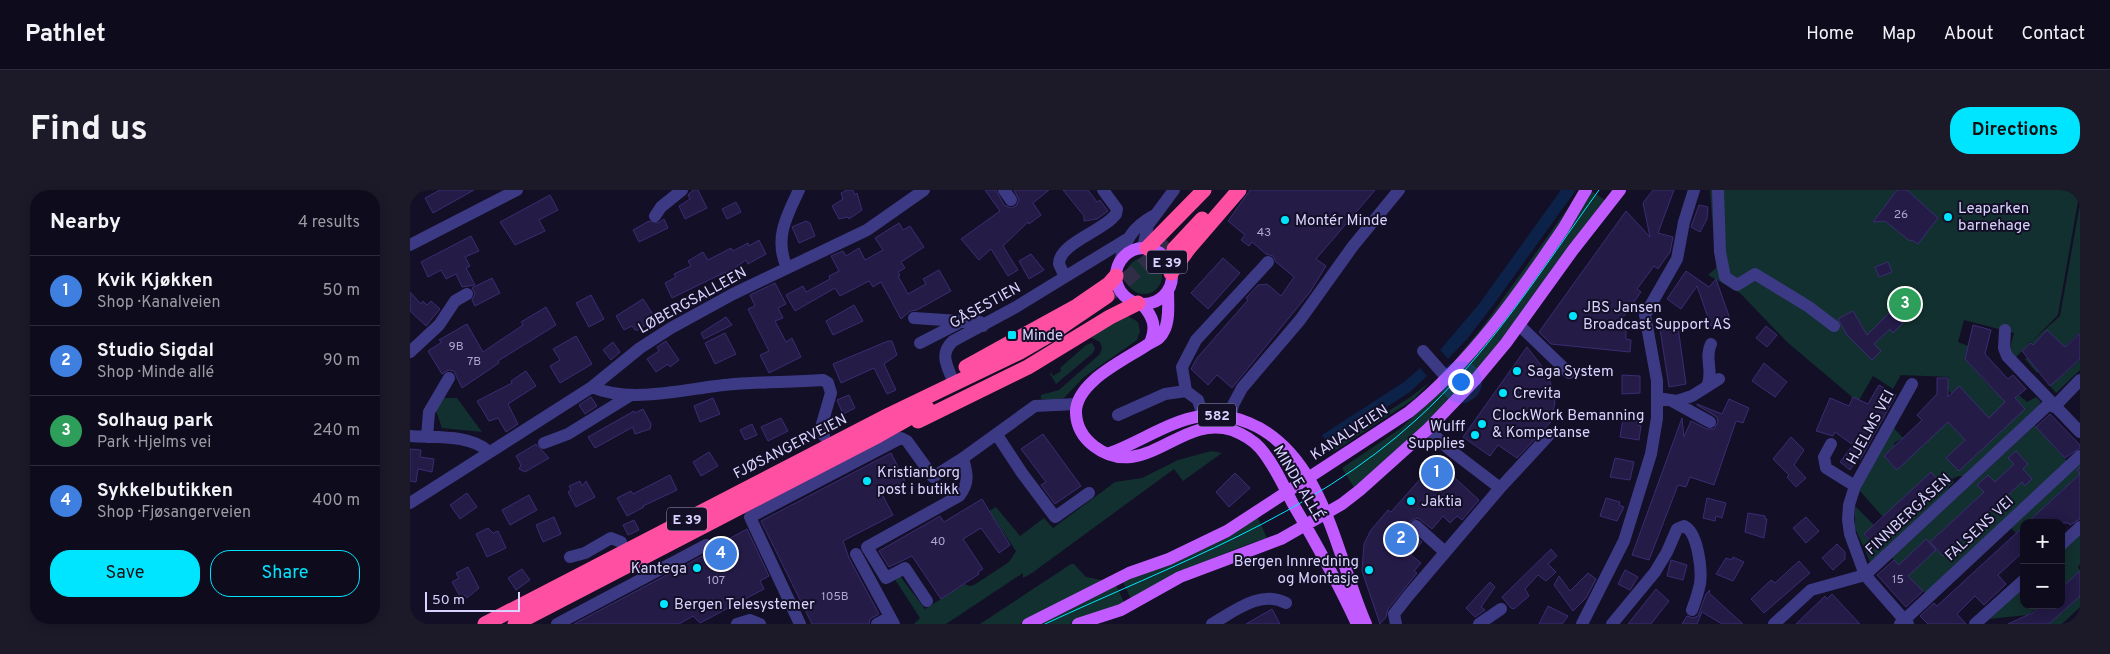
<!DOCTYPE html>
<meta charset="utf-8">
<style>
body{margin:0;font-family:Overpass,sans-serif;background:#1c1929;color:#f1f3f6}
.controls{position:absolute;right:15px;bottom:15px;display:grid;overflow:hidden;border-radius:10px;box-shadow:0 2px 12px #0003}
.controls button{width:45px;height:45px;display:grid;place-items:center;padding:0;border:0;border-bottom:1px solid #2e2b3b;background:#0e0b1c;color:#f1f3f6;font:25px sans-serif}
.scale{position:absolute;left:15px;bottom:12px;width:95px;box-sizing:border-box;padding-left:5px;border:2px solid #d9d4ff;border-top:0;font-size:14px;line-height:18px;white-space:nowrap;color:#d9d4ff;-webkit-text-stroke:4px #130f26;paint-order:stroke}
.you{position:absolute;left:1050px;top:191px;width:18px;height:18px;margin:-12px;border:4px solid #fff;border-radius:50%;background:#1a73e8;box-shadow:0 0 0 8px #1a73e833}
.badge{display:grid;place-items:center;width:32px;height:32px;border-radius:50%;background:#00e5ff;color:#fff;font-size:16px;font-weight:700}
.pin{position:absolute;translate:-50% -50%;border:2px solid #fff;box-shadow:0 1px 5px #0006}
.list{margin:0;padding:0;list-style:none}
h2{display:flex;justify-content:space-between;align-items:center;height:65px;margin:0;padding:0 20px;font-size:21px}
h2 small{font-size:16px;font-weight:400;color:#9b9ba3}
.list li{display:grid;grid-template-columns:32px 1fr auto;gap:15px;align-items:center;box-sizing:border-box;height:70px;padding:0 20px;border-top:1px solid #2e2b3b}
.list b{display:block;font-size:19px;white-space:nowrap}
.list p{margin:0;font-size:16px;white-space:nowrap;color:#9b9ba3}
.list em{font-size:16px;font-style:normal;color:#9b9ba3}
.actions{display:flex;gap:10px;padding:15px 20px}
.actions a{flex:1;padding:11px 0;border:1px solid #00e5ff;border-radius:20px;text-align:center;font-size:18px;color:#00e5ff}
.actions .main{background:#00e5ff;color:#111}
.map{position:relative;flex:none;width:1670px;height:434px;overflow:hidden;border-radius:20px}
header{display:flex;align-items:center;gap:30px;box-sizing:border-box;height:70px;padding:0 25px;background:#0e0b1c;border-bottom:1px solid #2e2b3b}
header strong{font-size:24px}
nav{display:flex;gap:28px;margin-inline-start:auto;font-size:18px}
.intro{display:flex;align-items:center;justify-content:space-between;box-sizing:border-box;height:120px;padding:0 30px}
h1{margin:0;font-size:35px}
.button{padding:12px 22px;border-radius:20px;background:#00e5ff;color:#111;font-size:18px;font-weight:700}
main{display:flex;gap:30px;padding:0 30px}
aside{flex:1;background:#0e0b1c;border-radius:20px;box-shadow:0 2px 12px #0003}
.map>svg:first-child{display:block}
.green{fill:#12302f}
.water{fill:#0c2248}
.building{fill:#241b47;stroke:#3b2d73}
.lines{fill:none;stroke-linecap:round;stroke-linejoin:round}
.highway-tunnel{stroke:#312d47;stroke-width:15;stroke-dasharray:15 8;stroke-linecap:butt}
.minor{stroke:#3d3a85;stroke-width:12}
.major{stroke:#c25bff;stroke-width:12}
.highway{stroke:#ff4fa3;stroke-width:15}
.tram{stroke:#00e5ff;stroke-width:1}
.poi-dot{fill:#00e5ff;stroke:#130f26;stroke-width:2}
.labels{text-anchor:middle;stroke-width:4;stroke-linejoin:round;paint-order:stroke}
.number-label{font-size:12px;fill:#aca6d1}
.shield{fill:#130f26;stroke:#9e99be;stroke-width:1}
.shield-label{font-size:14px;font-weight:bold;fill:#d9d4ff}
.poi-label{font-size:15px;fill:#d9d4ff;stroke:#130f26;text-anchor:start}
.street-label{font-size:15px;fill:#d9d4ff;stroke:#130f26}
</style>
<header>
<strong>Pathlet</strong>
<nav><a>Home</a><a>Map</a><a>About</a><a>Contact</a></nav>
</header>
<div class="intro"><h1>Find us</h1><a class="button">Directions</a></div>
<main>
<aside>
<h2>Nearby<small>4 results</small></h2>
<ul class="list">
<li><span class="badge" style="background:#3f7fe0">1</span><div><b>Kvik Kjøkken</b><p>Shop · Kanalveien</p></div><em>50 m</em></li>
<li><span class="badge" style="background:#3f7fe0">2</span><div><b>Studio Sigdal</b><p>Shop · Minde allé</p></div><em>90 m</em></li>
<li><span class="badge" style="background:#2e9e5b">3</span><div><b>Solhaug park</b><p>Park · Hjelms vei</p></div><em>240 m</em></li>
<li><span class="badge" style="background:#3f7fe0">4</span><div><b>Sykkelbutikken</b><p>Shop · Fjøsangerveien</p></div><em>400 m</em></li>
</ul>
<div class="actions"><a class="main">Save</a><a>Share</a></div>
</aside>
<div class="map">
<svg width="1670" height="434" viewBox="0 0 1670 434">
<rect width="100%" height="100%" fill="#130f26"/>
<!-- green -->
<path class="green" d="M1180,0L1199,13L1046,207L945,299L932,278L990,239L1024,207Z
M1300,0H1670L1648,125L1621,152L1650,126L1670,14V142L1627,183L1615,169L1629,162L1621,152L1605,168L1599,161L1604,143L1554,130L1548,152L1558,156L1555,169L1583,200L1605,208L1609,205L1617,212L1626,207L1631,212L1625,222L1556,287L1549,286L1542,289L1544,292L1539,297L1537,304L1461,374L1445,338V316L1464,335L1454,345L1467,358L1533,296L1521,283L1473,327L1449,300L1483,237L1493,248L1484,253L1485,255L1479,261L1482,265L1478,270L1487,280L1549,211L1536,198L1539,187L1491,185L1483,199L1463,186L1448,212L1377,152L1330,103L1298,85L1306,78Z
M1170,1C1137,62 1093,116 1049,169L1044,171L1074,135Z
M716 86a18 18 0 1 1 36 0a18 18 0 1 1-36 0Z
M718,126L728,132L730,141L727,150L674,187L654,208L646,210L631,209V205L649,200L690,164L692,158L690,152L678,146Z
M682,153L685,158L683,163L646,194L640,184L641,182L643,186L651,181L650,178L676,155Z
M1670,170V180L1646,203L1640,196Z
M1020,192L1004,209L923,262L920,258L999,208Z
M33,208H47L72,242L32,238L26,221Z
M1625,235L1657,271L1515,403L1482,368Z
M801,261L812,263L773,291L764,279L622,383L613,388V383L536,434H504L510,428L484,388L490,386L515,419L555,394L559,396L564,395L599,372L606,361L579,321L586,317L610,346L634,328L643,338L705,292L732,288L768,270Z
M1670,273V284L1617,333H1614V336L1606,343L1601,338Z
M847,326L857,348C809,363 765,385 722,411L712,390Z
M1670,341V374L1668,377L1670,381L1651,398V359Z
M661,374H664L676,387L692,390L664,409L610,434H570Z
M705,393L715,414L660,434H626Z
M1614,395V415H1632L1617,425L1579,429Z
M1670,406V417L1652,434H1639Z"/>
<!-- water -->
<path class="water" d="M1151,0H1166L1084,114L1058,148L1038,169L1030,160L1069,114Z
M1010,178L1017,186L1000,202L918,255L912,245L994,192Z"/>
<!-- building -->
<path class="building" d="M30,0H64L23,23L15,8Z
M283,0H288L297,18L275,29L269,16L280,9L278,5Z
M437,0H443L445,5L447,3L452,20L439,29L438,27L429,29L422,16L433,9L431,3Z
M575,0H586L594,15L601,18L606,16L609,10L604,0H639L623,13L631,25L619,34L618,32L593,56L608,80L598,86L581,59L569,70L551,49L590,21Z
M653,0H678L687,12L690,10L698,21L687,29L674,31V26Z
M840,0H965L906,69L916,76L900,102L822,198L807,185L798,195L781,179L787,168L838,110L836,108L848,95L857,94L871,106L884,87L866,72L863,66L856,64L842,52L839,56L831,50L835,45L818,31Z
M1243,0H1264L1248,43L1263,47L1260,62L1248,79L1244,76L1227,99L1231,102L1206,137L1216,138V149L1221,150L1220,162L1141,154L1129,142L1216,21L1240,47L1233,13Z
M1487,0H1497L1528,28L1508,54L1502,50L1500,51L1475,31L1463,32Z
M140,5L148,20L129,30L135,41L105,55L90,32Z
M326,12L331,22L317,29L312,19Z
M1289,15L1298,17L1297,29L1290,42L1281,37Z
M254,29L258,38L229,52L223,40L239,31L248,33Z
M396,31L400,33L405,46L389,53L382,37Z
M489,33L493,40L500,36L514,57L491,72L495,78L488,82L490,85L488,86L498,104L516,94L513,89L529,80L541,101L507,120L500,121L491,129L471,92L463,97L459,91L430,106L425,98L385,121L376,105L393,96L396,102L420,89L419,86L429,81L421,66L433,61L436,66L449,58L455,70L473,60L465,48Z
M61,46L69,61L55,67L60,76L56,78L65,95L52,97L46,84L36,89L31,80L18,87L11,72Z
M349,50L356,64L338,74L336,70L316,84V82L305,87L262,108L255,93L266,87L264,84L281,76L278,71L293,62L298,70L321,58L323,61L338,53L339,56Z
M621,64L634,80L619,89L609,71Z
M813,68L830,83L798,119L781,103Z
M1478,72L1482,82L1469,87L1465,77Z
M1276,81L1299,97L1306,89L1320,129L1301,136L1287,96L1271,119L1257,109Z
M82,88L90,103L65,116L62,110L65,104L62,98Z
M365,93L376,114L368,118L373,128L365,131L376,152L382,148L391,167L359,183L350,165L359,161L338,119L345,116L340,105Z
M0,102L11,114L13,111L17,115L21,111L30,119L16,136L0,121Z
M181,105L194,129L179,137L166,113Z
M233,109L246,129L228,140H225L222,136L214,140L206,126Z
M444,115L453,131L423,145L416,131Z
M136,117L146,135L88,171L89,173L52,198L44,181L39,180L32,184L18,161L32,152L29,150L57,134L73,162L113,135L111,132Z
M1443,121L1457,145L1481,121L1493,133L1483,143L1480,139L1464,154L1471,161L1462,170L1437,145L1428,129Z
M316,127L322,135L294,149L291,143Z
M1563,135L1581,140L1575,164L1598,189L1603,185L1616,199L1605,208L1615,219L1549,281L1536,268L1555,250L1538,232L1487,280L1474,266L1512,230L1507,225L1527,204V188H1538V207L1549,196L1579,228L1595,212L1555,169Z
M1356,136L1367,145L1357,157L1346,148Z
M1268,137L1276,194L1259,197L1250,139Z
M1637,140L1655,157L1670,143V169L1640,196L1612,161L1621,153L1623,155Z
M315,143L326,164L305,174L295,153Z
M166,146L182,174L150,193L140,176L150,170L143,159Z
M256,151L269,170L260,177L258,174L246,182L237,169L249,161L247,157Z
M478,151H482L487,165L474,174L486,200L477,204L464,178L431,193L423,174Z
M203,152L210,162L201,170L193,160Z
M1117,157L1137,183L1141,194L1145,212L1141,232L1107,268L1088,255L1080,266L1053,247Z
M1354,173L1377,192L1365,207L1342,191Z
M116,181L126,196L98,214L108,234L96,242L88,228L79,231L67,211L102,193L101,191Z
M1212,185L1230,186V203L1212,204Z
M1469,195L1486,205L1450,270L1448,269L1440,280L1430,272L1443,255L1425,242L1423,246L1406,241L1420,208L1439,216L1443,207L1458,214Z
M439,205L445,218L433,224L427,210Z
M181,207L187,216L175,224L169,215Z
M303,208L310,224L290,232L284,216Z
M1319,209L1339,218L1333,233L1326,231L1304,295L1280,287L1276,297L1268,295L1239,370L1222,365L1272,228L1274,247L1281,231L1297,239H1304L1308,232L1307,227L1287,215V214L1312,224Z
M233,219L241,234L240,239L225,244L223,237L185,258L178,247L224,221L225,223Z
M1640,224L1670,255V258L1655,268L1626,237Z
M371,228L378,241L358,251L351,237Z
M1213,229L1229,232L1228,235L1231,236L1229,250L1210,247Z
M342,234L347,245L335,250L330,240Z
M633,244L671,296L645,314L631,295L636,292L611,259Z
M1381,247L1394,260L1384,275L1396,288L1386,297L1377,287L1379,285L1363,269Z
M126,254L139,268L115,282L109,279L111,275L106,266Z
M0,259L11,260L10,267L24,269L22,282L8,279L6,292L0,291Z
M1606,261L1618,274L1613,279L1622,289L1615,296L1612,292L1533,366L1520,352L1574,302L1567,295L1578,285L1585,292L1604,274L1598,268Z
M299,262L308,276L291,286L283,272Z
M481,263L495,291L472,304L483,325L433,351L439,368L469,424L460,429L459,434H402L351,331Z
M1205,268L1224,272L1220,290L1200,287Z
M1028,276L1035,279L1069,310L1052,330L1047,326L1040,333L1033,326L1022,339L1008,328L1000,331L998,339L1012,352L1001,365L1011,373L1004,381L1007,383L978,419L976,427L970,434L952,381L954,354L961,340L978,320L981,322L1019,279Z
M1670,277V329L1660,335L1658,333H1617L1670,284L1667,280Z
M1521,282L1533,296L1467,358L1454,344Z
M825,283L840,298L819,317L806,302Z
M260,285L267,300L233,316L234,317L217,326L207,308L221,301L223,304Z
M170,291L172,296L176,291L185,307L166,317L158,302L161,300L159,296Z
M57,303L67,317L50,329L40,315Z
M119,305L127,320L100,335L92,320Z
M1196,308L1210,312L1209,315L1214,317L1207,331L1190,326Z
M1297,308L1316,313L1312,328L1306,326L1305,331L1293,328Z
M572,309L600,355L589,363L571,338L553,349L573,379L568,382L569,384L531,409L502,366L479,377L469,361L530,326L534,332Z
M1338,323L1355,326V329H1357L1354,348L1335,342Z
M144,327L151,344L133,352L126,335Z
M1396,327L1409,341L1396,353L1383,338Z
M224,330L229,340L218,345L213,335Z
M1614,336V361L1588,385L1596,394L1574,415L1565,406L1547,424L1556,434H1518L1510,426L1524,413L1527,416Z
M78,338L83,343L88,341L96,358L77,367L66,344Z
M337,339L359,386L350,391L354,399L290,433L283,426L269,434H164L300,362L304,357Z
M1516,349L1526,360L1498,386L1513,401L1496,417L1467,385L1484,370L1489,375Z
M1427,354L1435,362V369L1423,380L1412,368Z
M1141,359L1147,366L1138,374L1146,382L1136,391L1128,385L1115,399L1119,406L1104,419L1101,418L1092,407Z
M1323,367L1334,372L1323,391L1306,384L1316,368L1322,370Z
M1261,370L1277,375L1273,390L1257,386Z
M1389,371L1400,383L1354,423L1341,409L1361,390L1365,393Z
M58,377L69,398L57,408L55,405L51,408L42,392L49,388L46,383Z
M112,379L120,390L106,400L98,388Z
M1215,380L1228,387L1220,400L1208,394Z
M1670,381V406L1639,434H1598L1624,422L1632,415H1651V398Z
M1178,383L1186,389L1176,408L1163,421L1144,395L1149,386L1160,401Z
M1080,392L1085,397L1071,417L1075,420L1065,427L1056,418Z
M1246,399L1259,411L1241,434H1218Z
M1300,400L1299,403L1333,434H1312L1292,422L1287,434H1272L1277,426L1283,428L1288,426L1296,404Z
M1422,404L1450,434H1386L1415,406L1417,409Z
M1138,416L1158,426L1152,434H1129Z
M862,419L870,434H836Z"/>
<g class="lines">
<!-- highway-tunnel -->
<path class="highway-tunnel" d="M697,106L759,53"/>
<!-- minor -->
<path class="minor" d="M594,0L601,10
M1308,0L1310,62L1315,87L1327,95L1345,84L1399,117L1424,136
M245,26L251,17L272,0
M0,55L107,0
M733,58L738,35L764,0
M710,72C715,50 723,37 743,26
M377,78C364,49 376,27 389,0
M655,87L649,74C649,53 694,41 706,24L707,19L693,0
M504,128L564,132H570L573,136
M1109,135L1159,183
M1595,140L1594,158L1597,166L1670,242
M510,153L547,134
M1013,161L1037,188
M0,162L29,135L45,111L57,104
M541,186C535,172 531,162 543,151L606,117L717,49
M1297,196C1304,182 1294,168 1301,154
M182,197C223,215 281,197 325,194C354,192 384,192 413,190L418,193L421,203L412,234L414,246
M776,201L772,177L786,150L858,72
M1247,208L1267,211L1282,206L1309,189
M1262,211L1300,232
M1644,217L1670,190
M708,225L755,204L776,201L788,210L793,226
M821,226L823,215L832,198L890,130L943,56L989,0
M587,245L612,283L645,327L679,303
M0,246C24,248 59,244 78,261
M17,247L19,222L39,188
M134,253L158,244L221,205
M1421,254L1414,267L1416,278L1445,296
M1090,298L1139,245
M0,313L182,197L230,158L261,138L323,104L457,40L514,0
M1006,336L1035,362
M1651,355L1670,337
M446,364L484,434
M160,367L175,363L201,348L211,352
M517,411L495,378L476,388L457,357L549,306C560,293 557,283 553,268L625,216L666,214
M147,434L296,355
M327,434L340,430L350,434
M390,434L340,327L491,248L497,251L523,287L553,268
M467,434L480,427
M802,434C823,422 851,399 876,413
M986,434L984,424L998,406L1090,298L1039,259L1018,239
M1069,434L1091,419
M1172,434L1214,351L1241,264L1247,228V191L1235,125L1267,69L1274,32L1284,0
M1202,434L1245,382L1257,362L1267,339L1274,336C1288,342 1292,380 1290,394C1288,403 1285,412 1282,420
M1364,434L1401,400L1455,385L1640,213
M1490,434L1670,266
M1498,434L1455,385L1440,344L1438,330L1439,315L1445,296L1502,194
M1565,434L1614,390"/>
<!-- major -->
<path class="major" d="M706 86a28 28 0 1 1 56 0a28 28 0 1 1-56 0Z
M758,100C758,112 760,130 754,141C751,149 744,151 737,155C715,170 665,192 666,223C667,250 695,270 721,267C757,262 783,228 822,240C832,244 843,250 850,258C864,274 873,295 883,314C906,353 928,393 947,434
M732,114C743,127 747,136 740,153
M700,263C730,252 759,231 791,226C808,223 824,227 839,233C914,264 927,369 956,434
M618,434L719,383L759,369L817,341L999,222C1061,172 1108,105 1153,39C1161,26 1168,13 1176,0
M668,434L711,420L770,387L871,349L932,314L950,300L1018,239L1066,189L1096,153L1163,60L1210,0"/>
<!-- highway -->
<path class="highway" d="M737,58L794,0
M764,59L792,29
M761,83L779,58L829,0
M556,177L667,116L699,94L706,86
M508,231L618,177L700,127L728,113
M75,434L479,225L610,162L641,144L697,106
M105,434L469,245L517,218"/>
<!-- tram -->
<path class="tram" d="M635,434C762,375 901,326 1006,230C1079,164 1132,79 1189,0
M1667,434L1670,431"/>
</g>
<!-- markers -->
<g class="poi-dot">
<circle cx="1538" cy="27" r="5"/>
<circle cx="875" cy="30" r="5"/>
<circle cx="1163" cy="126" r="5"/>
<rect x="597" y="140" width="10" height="10" rx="2.5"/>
<circle cx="1107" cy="181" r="5"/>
<circle cx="1093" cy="203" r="5"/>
<circle cx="1072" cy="234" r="5"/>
<circle cx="1065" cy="245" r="5"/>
<circle cx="457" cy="291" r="5"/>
<circle cx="1001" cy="311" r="5"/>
<circle cx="287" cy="378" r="5"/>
<circle cx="959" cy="380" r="5"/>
<circle cx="254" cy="414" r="5"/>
</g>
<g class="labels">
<!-- number labels -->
<g class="number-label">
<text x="1491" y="28">26</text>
<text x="854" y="46">43</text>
<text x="46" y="160">9B</text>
<text x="64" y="175">7B</text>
<text x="528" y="355">40</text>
<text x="1488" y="393">15</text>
<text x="306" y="394">107</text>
<text x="425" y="410">105B</text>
</g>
<!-- shield labels -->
<g class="shield">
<rect x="737" y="60.5" width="40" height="23" rx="4"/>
<rect x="788" y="213.5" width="38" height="23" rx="4"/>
<rect x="257" y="317.5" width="40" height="23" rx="4"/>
</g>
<g class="shield-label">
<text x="757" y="77">E 39</text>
<text x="807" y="230">582</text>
<text x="277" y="334">E 39</text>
</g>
<!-- poi labels -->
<g class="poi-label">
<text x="1548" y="23">Leaparken<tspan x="1548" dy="17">barnehage</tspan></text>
<text x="885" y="35">Montér Minde</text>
<text x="1173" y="122">JBS Jansen<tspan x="1173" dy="17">Broadcast Support AS</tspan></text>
<text x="612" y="150">Minde</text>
<text x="1117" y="186">Saga System</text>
<text x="1103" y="208">Crevita</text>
<text x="1082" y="230">ClockWork Bemanning<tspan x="1082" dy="17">&amp; Kompetanse</tspan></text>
<text x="1055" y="241" text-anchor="end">Wulff<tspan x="1055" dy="17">Supplies</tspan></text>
<text x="467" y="287">Kristianborg<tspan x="467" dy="17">post i butikk</tspan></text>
<text x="1011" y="316">Jaktia</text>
<text x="949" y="376" text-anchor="end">Bergen Innredning<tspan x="949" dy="17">og Montasje</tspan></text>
<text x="277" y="383" text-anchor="end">Kantega</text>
<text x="264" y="419">Bergen Telesystemer</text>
</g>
<!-- street labels -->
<g class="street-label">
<text transform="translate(282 110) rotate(-29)" y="5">LØBERGSALLEEN</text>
<text transform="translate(575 115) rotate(-29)" y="5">GÅSESTIEN</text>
<text transform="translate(1460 237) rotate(-61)" y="5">HJELMS VEI</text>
<text transform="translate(939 242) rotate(-33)" y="5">KANALVEIEN</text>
<text transform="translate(380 256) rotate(-27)" y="5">FJØSANGERVEIEN</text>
<text transform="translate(889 293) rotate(59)" y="5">MINDE ALLÉ</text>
<text transform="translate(1498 324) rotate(-43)" y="5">FINNBERGÅSEN</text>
<text transform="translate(1569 338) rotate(-43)" y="5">FALSENS VEI</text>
</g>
</g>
</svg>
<div class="controls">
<button>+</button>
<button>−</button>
</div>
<div class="scale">50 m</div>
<div class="you"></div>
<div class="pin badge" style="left:1027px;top:283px;background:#3f7fe0">1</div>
<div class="pin badge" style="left:991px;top:349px;background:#3f7fe0">2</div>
<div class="pin badge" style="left:1495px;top:114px;background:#2e9e5b">3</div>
<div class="pin badge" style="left:311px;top:364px;background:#3f7fe0">4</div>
</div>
</main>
